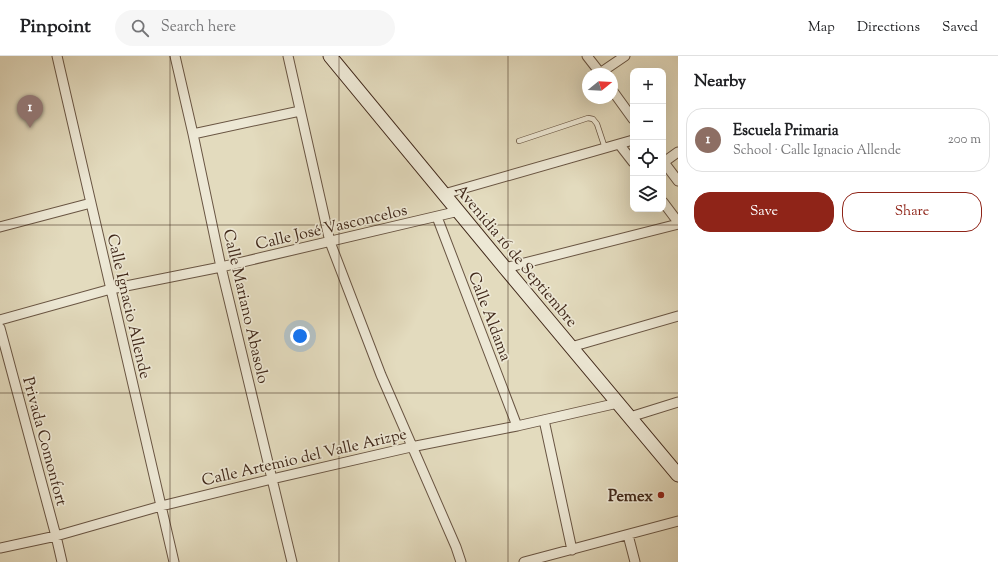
<!DOCTYPE html>
<meta charset="utf-8">
<style>
body{margin:0;font-family:"Sorts Mill Goudy",serif;background:#f6f6f6;color:#202124}
.controls{position:absolute;right:12px;top:12px;display:grid;overflow:hidden;border-radius:8px;box-shadow:0 4px 16px #0002}
.controls button{width:36px;height:36px;display:grid;place-items:center;padding:0;border:0;border-bottom:1px solid #e0e0e0;background:#fff;color:#202124;font:20px sans-serif}
.compass{position:absolute;left:582px;top:12px;width:36px;height:36px;border-radius:50%;background:#fff;box-shadow:0 4px 16px #0002;rotate:72deg}
.you{position:absolute;left:300px;top:280px;width:14px;height:14px;margin:-10px;border:3px solid #fff;border-radius:50%;background:#1a73e8;box-shadow:0 0 0 6px #1a73e833}
.badge{display:grid;place-items:center;width:26px;height:26px;border-radius:50%;background:#8f2418;color:#fff;font-size:13px;font-weight:700}
.pin{position:absolute;translate:-50% -33px;filter:drop-shadow(0 1px 2px #0008)}
.pin::after{content:'';position:absolute;top:21px;width:14px;height:12px;background:inherit;clip-path:polygon(0 0,100% 0,50% 100%)}
.list{margin:0;padding:0;list-style:none}
h2{display:flex;justify-content:space-between;align-items:center;height:52px;margin:0;padding:0 16px;font-size:17px}
h2 small{font-size:13px;font-weight:400;color:#757577}
.list li{display:grid;grid-template-columns:26px 1fr auto;gap:12px;align-items:center;box-sizing:border-box;height:64px;margin:0 8px 8px;padding:0 8px;border:1px solid #e0e0e0;border-radius:16px}
.list b{display:block;font-size:15px;white-space:nowrap}
.list p{margin:0;font-size:13px;white-space:nowrap;color:#757577}
.list em{font-size:13px;font-style:normal;color:#757577}
.actions{display:flex;gap:8px;padding:12px 16px}
.actions a{flex:1;padding:9px 0;border:1px solid #8f2418;border-radius:16px;text-align:center;font-size:14px;color:#8f2418}
.actions .main{background:#8f2418;color:#fff}
.icon{flex:none;width:22px;height:22px;fill:none;stroke:currentColor;stroke-width:2;stroke-linecap:round;stroke-linejoin:round}
.map{position:relative;flex:none;width:678px;height:506px;overflow:hidden}
header{display:flex;align-items:center;gap:24px;box-sizing:border-box;height:56px;padding:0 20px;background:#fff;border-bottom:1px solid #e0e0e0}
header strong{font-size:19px}
nav{display:flex;gap:22px;margin-inline-start:auto;font-size:14px}
.search{width:280px;height:36px;background:#f6f6f6;display:flex;align-items:center;gap:10px;box-sizing:border-box;padding:0 14px;border-radius:22px;color:#757577;font-size:15px}
main{display:flex}
aside{flex:1;background:#fff}
.map>svg:first-child{display:block}
.lines{fill:none;stroke-linecap:round;stroke-linejoin:round}
.service-casing{stroke:#695543;stroke-width:6}
.minor-casing{stroke:#695543;stroke-width:11}
.secondary-casing{stroke:#40281a;stroke-width:15}
.service{stroke:#ede8d5;stroke-width:4.5}
.minor{stroke:#ede8d5;stroke-width:9}
.secondary{stroke:#ede8d5;stroke-width:13}
.grid{fill:none;stroke:#40281a;stroke-width:1;stroke-opacity:0.55}
.poi-dot{fill:#8f2418;stroke:#ede8d5;stroke-width:1.5}
.labels{text-anchor:middle;stroke-width:3.5;stroke-linejoin:round;paint-order:stroke}
.street-label{font-size:16px;fill:#40281a;stroke:#ede8d5}
.poi-label{font-size:16px;font-weight:bold;fill:#40281a;stroke:#ede8d5;text-anchor:end}
</style>
<header>
<strong>Pinpoint</strong>
<div class="search"><svg class="icon" aria-label="search" viewBox="0 0 24 24"><circle cx="10" cy="10" r="6"/><path d="M15 15l6 6"/></svg>Search here</div>
<nav><a>Map</a><a>Directions</a><a>Saved</a></nav>
</header>
<main>
<div class="map">
<svg width="678" height="506" viewBox="0 0 678 506">
<rect width="100%" height="100%" fill="#e3dbbe"/>
<filter id="stains"><feTurbulence type="fractalNoise" baseFrequency=".005" numOctaves="4"/><feColorMatrix values="0 0 0 0 .2 0 0 0 0 .09 0 0 0 0 .02 0 0 0 .5 -.17"/></filter>
<radialGradient id="worn" r=".72"><stop offset=".6" stop-color="#630" stop-opacity="0"/><stop offset="1" stop-color="#630" stop-opacity=".3"/></radialGradient>
<g class="lines">
<!-- service casing -->
<g class="service-casing">
<path id="service" d="M519,85L588,62L593,63L597,68L605,92"/>
</g>
<!-- minor casing -->
<g class="minor-casing">
<path id="minor" d="M57,0L174,506
M175,0L193,78L221,211L292,506
M288,0L330,186L381,319L456,491L461,506
M587,0L601,18
M600,17L625,0
M612,34L633,63
M193,78L300,55
M619,88L633,106
M663,105L678,125
M664,106L678,96
M444,138L633,84
M663,146L678,166
M437,161L517,370
M0,171L91,147
M505,212L678,168
M0,264L111,233L221,211L459,155
M0,272L56,480L62,506
M571,291L678,260
M630,361L678,346
M544,364L572,494
M628,479L635,506
M0,492L56,480L161,450L272,423L411,391L517,370L618,347
M524,506L678,465"/>
</g>
<!-- secondary casing -->
<g class="secondary-casing">
<path id="secondary" d="M330,0L505,212L678,419"/>
</g>
<!-- service -->
<use href="#service" class="service"/>
<!-- minor -->
<use href="#minor" class="minor"/>
<!-- secondary -->
<use href="#secondary" class="secondary"/>
</g>
<!-- grid -->
<path class="grid" d="M170,0V506M339,0V506M508,0V506M0,169H678M0,337H678"/>
<!-- markers -->
<circle class="poi-dot" cx="661" cy="439" r="4"/>
<g class="labels">
<!-- street labels -->
<g class="street-label">
<text transform="translate(331 170) rotate(-13)" y="6">Calle José Vasconcelos</text>
<text transform="translate(517 199) rotate(50)" y="6">Avenidia 16 de Septiembre</text>
<text transform="translate(130 250) rotate(77)" y="6">Calle Ignacio Allende</text>
<text transform="translate(247 250) rotate(77)" y="6">Calle Mariano Abasolo</text>
<text transform="translate(491 260) rotate(69)" y="6">Calle Aldama</text>
<text transform="translate(46 385) rotate(75)" y="6">Privada Comonfort</text>
<text transform="translate(304 400) rotate(-13)" y="6">Calle Artemio del Valle Arizpe</text>
</g>
<!-- poi labels -->
<g class="poi-label">
<text x="653" y="445">Pemex</text>
</g>
</g>
<rect width="100%" height="100%" filter="url(#stains)"/>
<rect width="100%" height="100%" fill="url(#worn)"/>
</svg>
<div class="controls">
<button>+</button>
<button>−</button>
<button><svg class="icon" aria-label="locate" viewBox="0 0 24 24"><circle cx="12" cy="12" r="6"/><path d="M12 2v4M12 18v4M2 12h4M18 12h4"/></svg></button>
<button><svg class="icon" aria-label="layers" viewBox="0 0 24 24"><path d="M12 4l9 5-9 5-9-5zM3 14l9 5 9-5"/></svg></button>
</div>
<svg class="compass" viewBox="-18 -18 36 36"><path d="M0-13l5 13h-10z" fill="#e53935"/><path d="M0 13l5-13h-10z" fill="#757577"/></svg>
<div class="you"></div>
<div class="pin badge" style="left:30px;top:72px;background:#8d6e63">1</div>
</div>
<aside>
<h2>Nearby<small></small></h2>
<ul class="list">
<li><span class="badge" style="background:#8d6e63">1</span><div><b>Escuela Primaria</b><p>School · Calle Ignacio Allende</p></div><em>200 m</em></li>
</ul>
<div class="actions"><a class="main">Save</a><a>Share</a></div>
</aside>
</main>
